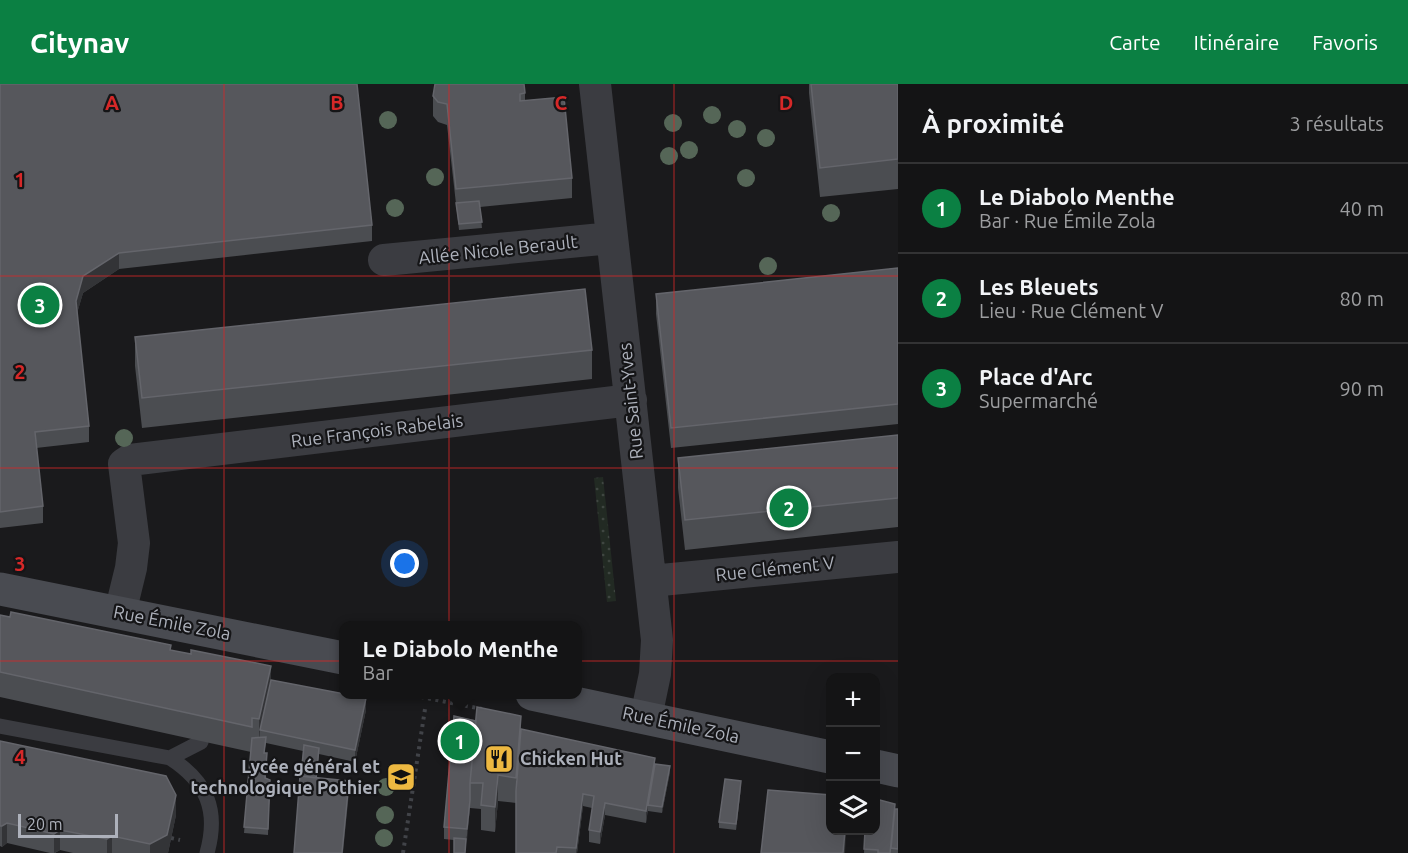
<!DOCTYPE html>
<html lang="fr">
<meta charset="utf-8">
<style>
body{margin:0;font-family:Ubuntu,sans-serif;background:#1d1d1e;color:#f1f3f6}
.controls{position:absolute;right:18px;bottom:18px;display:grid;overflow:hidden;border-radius:12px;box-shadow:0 6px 24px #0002}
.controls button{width:54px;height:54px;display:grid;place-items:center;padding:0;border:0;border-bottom:2px solid #333334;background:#141415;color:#f1f3f6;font:30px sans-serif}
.scale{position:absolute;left:18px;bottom:15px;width:100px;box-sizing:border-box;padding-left:6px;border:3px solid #adb1bb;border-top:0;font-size:16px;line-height:21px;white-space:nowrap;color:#adb1bb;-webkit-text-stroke:4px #151517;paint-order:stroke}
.you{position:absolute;left:405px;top:480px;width:21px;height:21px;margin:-15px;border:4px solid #fff;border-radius:50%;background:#1a73e8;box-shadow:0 0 0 9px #1a73e833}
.badge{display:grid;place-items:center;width:39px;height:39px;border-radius:50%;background:#0b8043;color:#fff;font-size:20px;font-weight:700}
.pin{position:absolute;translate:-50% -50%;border:3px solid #fff;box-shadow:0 2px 6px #0006}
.popup{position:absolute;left:339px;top:537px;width:243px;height:78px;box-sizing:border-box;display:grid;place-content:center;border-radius:12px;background:#141415;filter:drop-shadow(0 2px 4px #0005);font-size:20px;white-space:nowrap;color:#9d9ea0}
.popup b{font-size:22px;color:#f1f3f6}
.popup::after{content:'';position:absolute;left:50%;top:100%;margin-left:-12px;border:12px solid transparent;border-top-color:#141415}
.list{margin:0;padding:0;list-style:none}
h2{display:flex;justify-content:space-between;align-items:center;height:78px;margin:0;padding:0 24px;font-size:26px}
h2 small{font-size:20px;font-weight:400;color:#9d9ea0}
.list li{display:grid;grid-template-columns:39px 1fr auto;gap:18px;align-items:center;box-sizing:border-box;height:90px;padding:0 24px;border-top:2px solid #333334}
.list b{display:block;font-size:22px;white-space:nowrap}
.list p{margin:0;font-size:20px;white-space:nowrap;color:#9d9ea0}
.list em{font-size:20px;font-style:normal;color:#9d9ea0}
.icon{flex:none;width:33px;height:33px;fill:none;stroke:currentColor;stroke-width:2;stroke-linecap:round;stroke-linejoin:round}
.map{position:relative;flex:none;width:898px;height:769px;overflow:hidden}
header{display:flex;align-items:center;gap:36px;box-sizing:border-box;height:84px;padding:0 30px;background:#0b8043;color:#fff}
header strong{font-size:28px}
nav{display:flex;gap:33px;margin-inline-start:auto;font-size:21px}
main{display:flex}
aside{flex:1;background:#141415}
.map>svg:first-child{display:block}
.garden{fill:url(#garden-dots)}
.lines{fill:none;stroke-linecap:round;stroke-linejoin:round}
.path{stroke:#414348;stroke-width:4;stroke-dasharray:3 4.5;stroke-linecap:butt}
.lane{stroke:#3b3c41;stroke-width:15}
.street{stroke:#3b3c41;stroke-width:32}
.secondary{stroke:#494b51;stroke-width:33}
.tree{fill:#556657}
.wall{fill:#4b4d51}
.shaded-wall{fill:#333437}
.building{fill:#56575c;stroke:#64656b;stroke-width:1.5}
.grid{fill:none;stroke:#d62828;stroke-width:1.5;stroke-opacity:0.55}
.labels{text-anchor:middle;stroke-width:4.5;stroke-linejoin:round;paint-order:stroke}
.street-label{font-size:18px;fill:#adb1bb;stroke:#151517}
.poi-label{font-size:18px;font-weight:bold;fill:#adb1bb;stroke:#151517;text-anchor:start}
.grid-label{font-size:20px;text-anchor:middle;font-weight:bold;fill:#d62828;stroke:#151517;stroke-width:4.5;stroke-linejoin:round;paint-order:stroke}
</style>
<header>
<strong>Citynav</strong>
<nav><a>Carte</a><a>Itinéraire</a><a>Favoris</a></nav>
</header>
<main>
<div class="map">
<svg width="898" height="769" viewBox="0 0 898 769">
<defs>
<pattern id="garden-dots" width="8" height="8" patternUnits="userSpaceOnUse" patternTransform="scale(1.5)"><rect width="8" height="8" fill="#222a23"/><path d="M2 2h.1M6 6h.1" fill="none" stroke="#3f4641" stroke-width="1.8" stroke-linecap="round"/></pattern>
</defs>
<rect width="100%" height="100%" fill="#1a1a1c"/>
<!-- garden -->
<path class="garden" d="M603,393L616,517L607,518L594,394Z"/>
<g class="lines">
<!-- path -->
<path class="path" d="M406,610L482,625
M171,754L180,756
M403,769L425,625"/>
<!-- lane -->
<path class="lane" d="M0,642L170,674C207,698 219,726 207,769
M170,674L201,658"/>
<!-- street -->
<path class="street" d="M595,0L657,556L655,590L646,633
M384,176L612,154
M651,497L898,473
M120,529L131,484L134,459L124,380L130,376L631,316"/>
<!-- secondary -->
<path class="secondary" d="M0,505L343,574
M532,610L830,673
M876,682L898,687"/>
</g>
<!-- trees -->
<g class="tree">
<circle cx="712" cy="31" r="9"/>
<circle cx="388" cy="36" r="9"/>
<circle cx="673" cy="39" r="9"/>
<circle cx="737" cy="45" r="9"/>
<circle cx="766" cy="54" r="9"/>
<circle cx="689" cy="66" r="9"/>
<circle cx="669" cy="72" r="9"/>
<circle cx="435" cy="93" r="9"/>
<circle cx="746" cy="94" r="9"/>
<circle cx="395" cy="124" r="9"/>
<circle cx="831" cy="129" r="9"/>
<circle cx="768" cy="182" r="9"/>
<circle cx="124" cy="354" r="9"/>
<circle cx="386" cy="703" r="9"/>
<circle cx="385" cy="731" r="9"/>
<circle cx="384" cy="754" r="9"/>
</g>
<!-- wall -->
<path class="wall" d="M0,0L372,141V157L119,185L83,209L77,229L89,342V358L36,364L43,422V439L0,444Z
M809,0H898V105L820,113L809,9Z
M525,9V16L572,94V114L480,123L482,144L459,146L447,41L438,38L433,32V12Z
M898,184V340L671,364L656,230V210Z
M135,253L592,266V295L142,344L135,282Z
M898,351V443L685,466L678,404V374Z
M0,531L171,566L271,596L366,626L355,678L319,670L317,694L349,709L301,692L303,667L266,659L264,669L266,695L270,696L268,751L244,749L251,668L0,613Z
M454,632L521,645L655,680L670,688L662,729L648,727V725L646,739L605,731L600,760L589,758V746L592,724L583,722L577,769H516V719L498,717L495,748L481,746V725L470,724L465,769H454V756L444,755V743Z
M0,657L176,731L168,769H73L60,766L55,769H50L7,759L2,763L0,762Z
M741,703L736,746L719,744V738Z
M895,720V725H898V769H864L865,747Z"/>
<!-- shaded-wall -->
<path class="shaded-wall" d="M119,169V185L83,209L76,233V217L83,192Z
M271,582V607L260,646L259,660V635Z
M366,614V626L355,678V666Z
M521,632V657L516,719V694Z
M655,674V686L648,721L646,739V727Z
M670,682V688L662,729V723Z
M498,691V717L495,748V723Z
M349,697V709L343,769H342Z
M741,697V703L736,746V740Z
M583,710V722L577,769H576Z
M176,711V731L168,769H150V760Z
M470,716V724L467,757V745Z
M605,719V731L600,760V748Z
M7,739V759L2,763V742Z
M60,746V766L54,769V750Z
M845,747H846L845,769H843Z
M112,752V769H107V755Z"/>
<!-- building -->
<path class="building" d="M0,0H357L372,141L119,169L83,192L76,217L89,342L35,348L43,422L0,428Z
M435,0H524L525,9L520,10V17L564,13L572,94L456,105L447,20L438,18L433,12Z
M811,0H898V75L820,84Z
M479,117L482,138L459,140L456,119Z
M898,184V320L671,344L656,210Z
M585,205L592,266L142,314L135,253Z
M898,351V414L685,436L678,374Z
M11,528L171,561L170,566L191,570V566L271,582L259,635L252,634V643L0,588V531L10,533Z
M271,596L366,614L355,666L260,646Z
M477,623L521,632L516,694L498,691L495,723L481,721L483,699H470Z
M454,632L476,637L470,699V716L467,745L444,743Z
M521,645L655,674L646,727L605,719L600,748L589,746L594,712L583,710L576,764L557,763L556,769H516V707Z
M266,653L264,669H267L265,694L270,696L268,745L244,743L252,654Z
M0,657L166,692L176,711L167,751L150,760L112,752L107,755L60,746L54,750L7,739L2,742H0Z
M304,661L319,664L316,694L301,692Z
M655,680L670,682L662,723L648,721Z
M300,692L349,697L342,769H294Z
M725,695L741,697L736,740L719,738Z
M768,706L831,711V747H845L843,769H761Z
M876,715L895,720L890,769H878V766L864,765L865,747H876Z
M895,725H898V765L891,764Z
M454,754L466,755L465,769H454Z"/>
<!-- grid -->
<path class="grid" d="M224,0V769M449,0V769M674,0V769M0,192H898M0,384H898M0,577H898"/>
<!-- icons -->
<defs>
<g id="restaurant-square" transform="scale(1.5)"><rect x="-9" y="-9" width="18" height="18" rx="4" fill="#edb841" stroke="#151517"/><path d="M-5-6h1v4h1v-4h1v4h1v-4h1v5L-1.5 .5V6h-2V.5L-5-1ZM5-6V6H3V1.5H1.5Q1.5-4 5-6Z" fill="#111"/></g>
<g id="school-square" transform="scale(1.5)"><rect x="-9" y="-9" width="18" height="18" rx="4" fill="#edb841" stroke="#151517"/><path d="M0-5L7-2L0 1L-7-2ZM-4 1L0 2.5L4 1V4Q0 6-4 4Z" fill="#111"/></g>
</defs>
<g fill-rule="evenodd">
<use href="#restaurant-square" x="499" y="675"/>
<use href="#school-square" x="401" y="693"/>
</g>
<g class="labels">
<!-- street labels -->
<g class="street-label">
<text transform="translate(498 166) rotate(-6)" y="6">Allée Nicole Berault</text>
<text transform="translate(631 317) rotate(-96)" y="6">Rue Saint-Yves</text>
<text transform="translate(377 347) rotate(-7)" y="6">Rue François Rabelais</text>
<text transform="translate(775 485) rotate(-6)" y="6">Rue Clément V</text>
<text transform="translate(172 539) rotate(11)" y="6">Rue Émile Zola</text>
<text transform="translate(681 641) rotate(12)" y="6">Rue Émile Zola</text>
</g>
<!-- poi labels -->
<g class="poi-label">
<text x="520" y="681">Chicken Hut</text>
<text x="380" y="689" text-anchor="end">Lycée général et<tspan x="380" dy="21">technologique Pothier</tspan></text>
</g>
</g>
<g class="grid-label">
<text x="112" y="26">A</text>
<text x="337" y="26">B</text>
<text x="561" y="26">C</text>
<text x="786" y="26">D</text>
<text x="20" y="103">1</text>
<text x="20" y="295">2</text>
<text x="20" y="487">3</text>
<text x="20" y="680">4</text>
</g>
</svg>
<div class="controls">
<button>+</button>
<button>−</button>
<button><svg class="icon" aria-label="layers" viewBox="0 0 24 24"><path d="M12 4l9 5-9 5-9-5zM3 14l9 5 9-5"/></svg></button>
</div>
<div class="scale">20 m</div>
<div class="you"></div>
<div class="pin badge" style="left:460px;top:657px">1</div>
<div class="popup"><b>Le Diabolo Menthe</b>Bar</div>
<div class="pin badge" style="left:789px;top:424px">2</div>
<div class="pin badge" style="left:40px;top:221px">3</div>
</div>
<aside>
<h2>À proximité<small>3 résultats</small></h2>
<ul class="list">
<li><span class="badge">1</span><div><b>Le Diabolo Menthe</b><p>Bar · Rue Émile Zola</p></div><em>40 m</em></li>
<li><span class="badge">2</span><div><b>Les Bleuets</b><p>Lieu · Rue Clément V</p></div><em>80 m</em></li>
<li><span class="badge">3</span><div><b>Place d'Arc</b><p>Supermarché</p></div><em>90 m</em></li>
</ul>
</aside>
</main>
